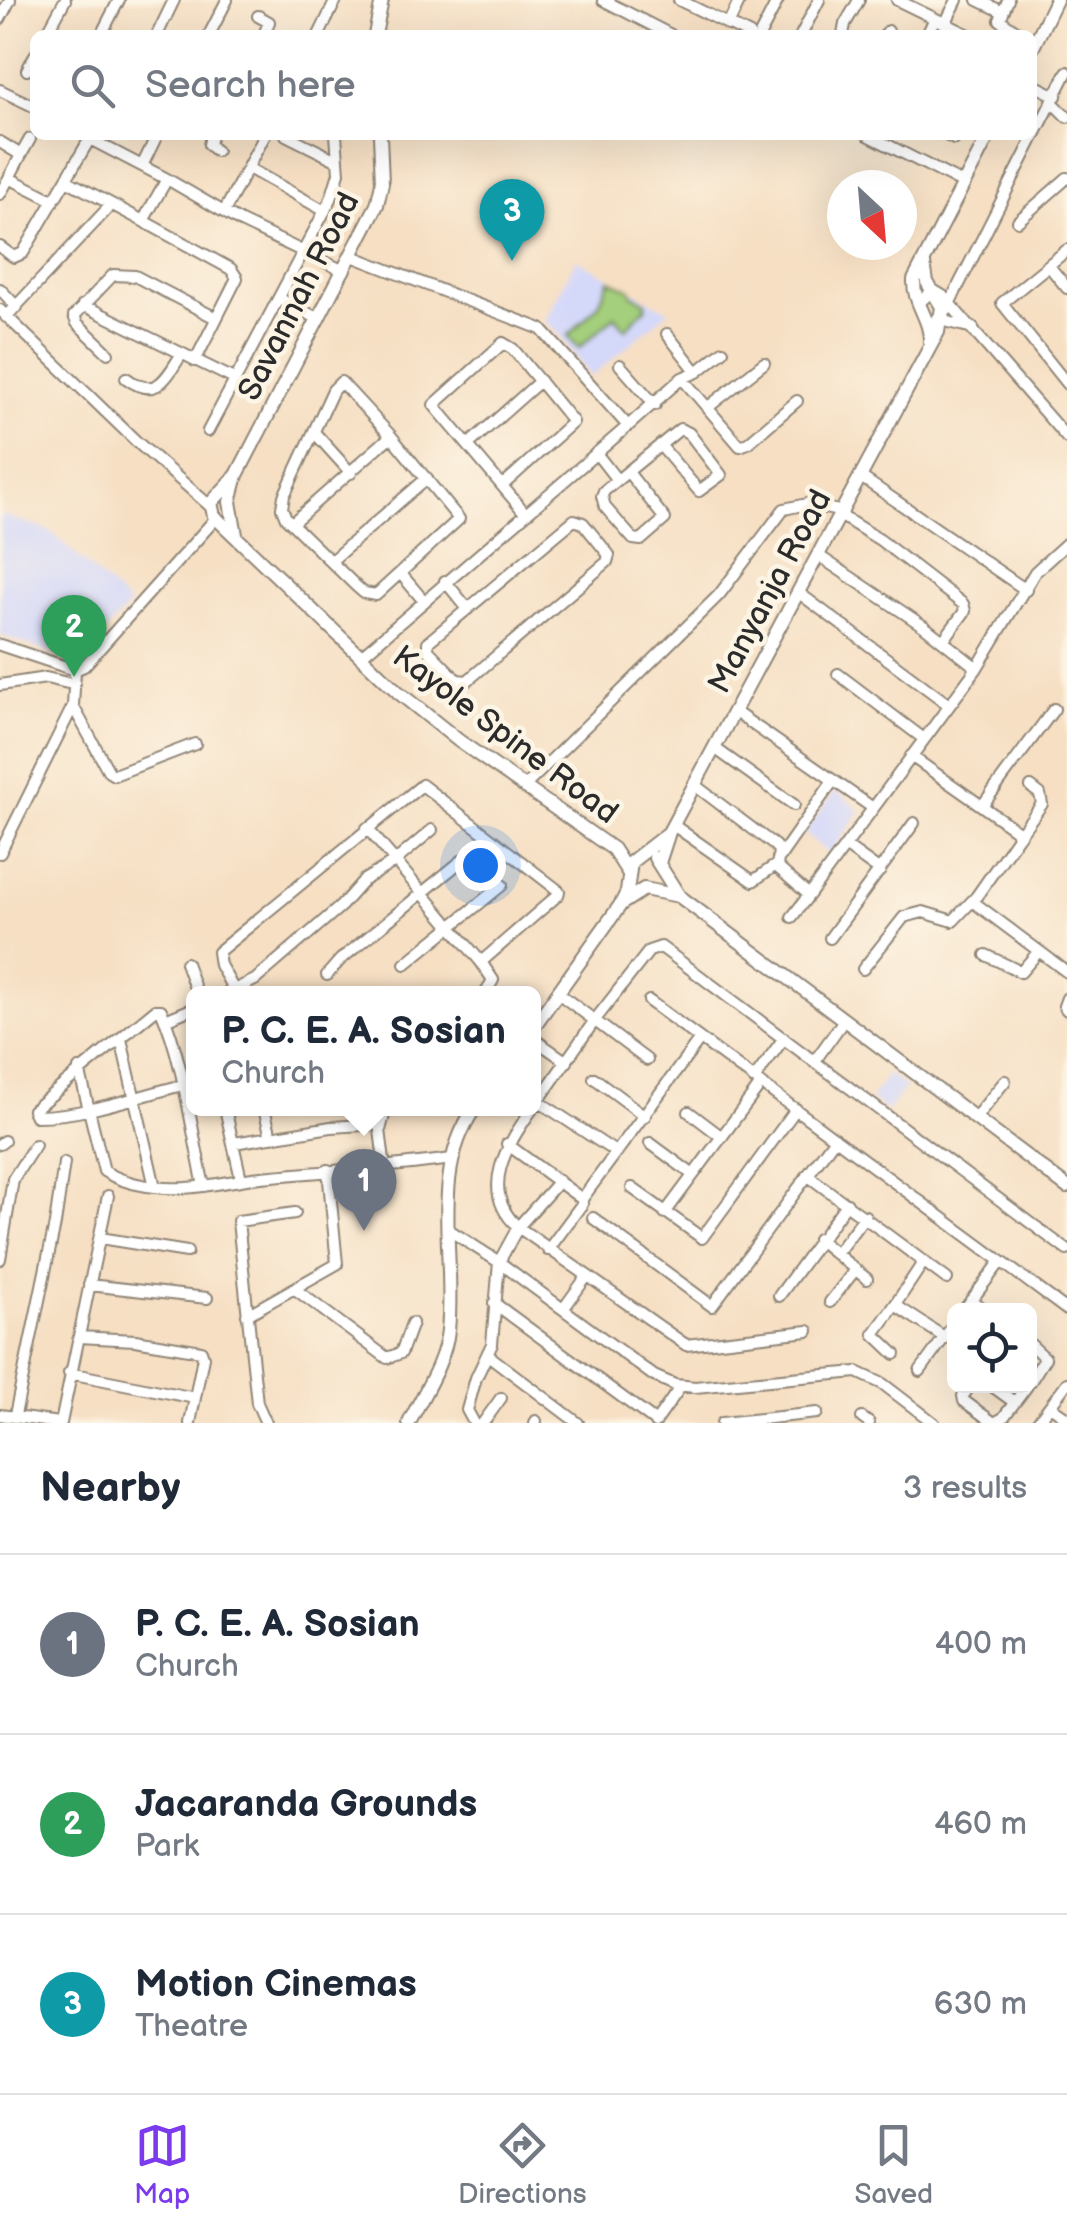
<!DOCTYPE html>
<style>
body{margin:0;font-family:"Balsamiq Sans",sans-serif;background:#f2f2f3;color:#1f2937}
.controls{position:absolute;right:30px;bottom:30px;display:grid;overflow:hidden;border-radius:15px;box-shadow:0 10px 40px #0002}
.controls button{width:90px;height:90px;display:grid;place-items:center;padding:0;border:0;border-bottom:2px solid #e0e1e3;background:#fff;color:#1f2937;font:50px sans-serif}
.compass{position:absolute;left:827px;top:170px;width:90px;height:90px;border-radius:50%;background:#fff;box-shadow:0 10px 40px #0002;rotate:154deg}
.you{position:absolute;left:480px;top:865px;width:35px;height:35px;margin:-25px;border:8px solid #fff;border-radius:50%;background:#1a73e8;box-shadow:0 0 0 15px #1a73e833}
.badge{display:grid;place-items:center;width:65px;height:65px;border-radius:50%;background:#7c3aed;color:#fff;font-size:32px;font-weight:700}
.pin{position:absolute;translate:-50% -82px;filter:drop-shadow(0 2px 5px #0008)}
.pin::after{content:'';position:absolute;top:52px;width:35px;height:30px;background:inherit;clip-path:polygon(0 0,100% 0,50% 100%)}
.popup{position:absolute;left:186px;top:986px;width:355px;height:130px;box-sizing:border-box;display:grid;place-content:center;border-radius:15px;background:#fff;filter:drop-shadow(0 2px 8px #0005);font-size:32px;white-space:nowrap;color:#747a83}
.popup b{font-size:38px;color:#1f2937}
.popup::after{content:'';position:absolute;left:50%;top:100%;margin-left:-20px;border:20px solid transparent;border-top-color:#fff}
.list{margin:0;padding:0;list-style:none}
h2{display:flex;justify-content:space-between;align-items:center;height:130px;margin:0;padding:0 40px;font-size:42px}
h2 small{font-size:32px;font-weight:400;color:#747a83}
.list li{display:grid;grid-template-columns:65px 1fr auto;gap:30px;align-items:center;box-sizing:border-box;height:180px;padding:0 40px;border-top:2px solid #e0e1e3}
.list b{display:block;font-size:38px;white-space:nowrap}
.list p{margin:0;font-size:32px;white-space:nowrap;color:#747a83}
.list em{font-size:32px;font-style:normal;color:#747a83}
.icon{flex:none;width:55px;height:55px;fill:none;stroke:currentColor;stroke-width:2;stroke-linecap:round;stroke-linejoin:round}
.map{position:relative;flex:none;width:1067px;height:1423px;overflow:hidden}
.search{position:absolute;background:#fff;box-shadow:0 10px 40px #0002;left:30px;right:30px;top:30px;height:110px;display:flex;align-items:center;gap:25px;box-sizing:border-box;padding:0 35px;border-radius:15px;color:#747a83;font-size:38px}
.sheet{height:670px;background:#fff}
nav{display:flex;justify-content:space-around;align-items:center;box-sizing:border-box;height:140px;border-top:2px solid #e0e1e3;background:#fff;font-size:28px;color:#747a83}
nav a{display:grid;justify-items:center;gap:5px}
nav .on{color:#7c3aed}
.map>svg:first-child{display:block}
.built{fill:#d4d8f9}
.green{fill:#a4cf7b;stroke:#687d53;stroke-width:2.5}
.lines{fill:none;stroke-linecap:round;stroke-linejoin:round}
.minor-casing{stroke:#908577;stroke-width:14}
.major-casing{stroke:#908577;stroke-width:16}
.minor{stroke:#fff;stroke-width:10}
.major{stroke:#fff;stroke-width:12}
.labels{text-anchor:middle;stroke-width:9;stroke-linejoin:round;paint-order:stroke}
.street-label{font-size:32px;fill:#2b2b2b;stroke:#fcf5e5}
</style>
<div class="map">
<svg width="1067" height="1423" viewBox="0 0 1067 1423">
<rect width="100%" height="100%" fill="#fcf5e5"/>
<filter id="ink" filterUnits="userSpaceOnUse"><feTurbulence type="fractalNoise" baseFrequency=".01" numOctaves="2"/><feDisplacementMap in="SourceGraphic" scale="20" xChannelSelector="R" yChannelSelector="G"/><feConvolveMatrix kernelMatrix="1 2 1 2 8 2 1 2 1" color-interpolation-filters="sRGB"/></filter>
<filter id="wash" filterUnits="userSpaceOnUse"><feTurbulence type="fractalNoise" baseFrequency=".0048" numOctaves="4" result="noise"/><feDisplacementMap in="SourceGraphic" scale="40" xChannelSelector="R" yChannelSelector="G"/><feGaussianBlur stdDeviation="2.25" result="paint"/><feColorMatrix in="noise" values="0 0 0 0 0 0 0 0 0 0 0 0 0 0 0 0 0 1.4 0 .05"/><feComposite in="paint" operator="in"/></filter>
<g filter="url(#wash)">
<rect width="100%" height="100%" fill="#f6dfc3"/>
<!-- built -->
<path class="built" d="M576,259L669,311L591,377L559,334L545,321Z
M0,514L50,531L130,605L76,662L0,635Z
M836,790L860,811L830,855L804,833Z
M888,1074L906,1087L887,1111L870,1099Z"/>
<!-- green -->
<path class="green" d="M609,280L630,289L632,294L646,302V307L626,329L615,316L579,348L568,336L599,304Z"/>
</g>
<g filter="url(#ink)">
<g class="lines">
<!-- minor casing -->
<g class="minor-casing">
<path id="minor" d="M603,0L671,35
M679,0L750,35
M897,0L969,35
M978,0L1001,11
M1008,0L1000,20L1018,32
M258,16L269,22L264,35
M0,19L10,0
M945,24L957,0
M728,25L740,0
M46,35L65,0
M101,35L119,0
M157,35L174,0
M209,35L227,0
M319,35L336,0
M760,35L778,0
M801,35L819,0
M843,35L845,24L859,0
M885,35L888,31
M927,35L934,20
M27,70L35,55
M1032,84L1056,96
M0,90L35,107
M1053,103L1067,117
M211,135L209,145L216,151
M286,135L338,161
M868,135L964,184
M946,135L954,139L958,135
M90,139L167,179
M0,142L21,155L9,178L53,200
M21,155L30,139
M143,164L157,135
M248,168L325,211
M66,180L143,221
M0,194L9,178
M224,212L265,135
M1018,221L1067,178
M0,247L14,257L23,253L92,135
M1067,250L1002,303L1067,384
M352,256L541,329L628,426L360,657
M1049,266L1067,288
M0,289L17,307
M280,299L319,319
M919,303L933,290L943,296L1067,438
M83,305L234,379
M0,310L138,443L210,506
M6,317L111,205
M942,318L1067,72
M936,319L973,328
M667,334L697,372
M108,353L77,323L74,316L113,275L135,276L216,318
M195,361L237,278L231,269L143,221L167,179L241,222L344,271
M620,365L655,405
M126,378C156,400 165,380 181,355
M682,378L740,446L748,443L797,401
M341,382L391,436L459,519L376,595L364,593L357,587L286,518L282,508L284,496L333,390Z
M707,408L764,363
M628,426L682,378L697,372L723,351
M208,431L331,199L339,173L336,135
M314,432L351,473
M468,445L540,381
M596,453L617,480
M628,472L665,519L641,540L633,539L605,507L602,496L604,491L680,429L689,433L721,475L699,491L660,445
M861,477L1026,590
M503,485L573,422L513,349L503,343L434,405L525,513
M841,516L880,540L963,604L965,611L943,641
M574,520L583,523L609,555L607,562L467,681L457,680L428,650V642Z
M292,523L391,436
M819,556L925,627L977,668
M331,561L427,478
M401,574L423,600
M445,581L468,609
M803,596L949,705
M0,645L75,670L84,666L217,517
M75,670L73,706L109,772L114,775L195,744
M838,674L924,739
M0,685L46,678L72,684
M735,712L873,808
M716,749L794,805
M696,786L774,845L779,850L777,867L809,895L977,668L1035,572L1067,543
M524,787L719,595L784,509L807,504L843,512
M982,806L1054,709
M675,822L676,827L753,881L776,865
M367,828L481,962L493,980L485,994
M1018,837L1042,804L1040,794L1031,787
M845,846L880,871
M0,853L73,706
M779,858L833,781
M972,901L1067,972
M792,917L809,895
M830,938L914,823
M986,955L1021,972L1039,951
M186,963L197,994
M405,964L502,885
M863,969L904,917L923,912L953,921L976,897L1018,837L1016,830L911,756
M327,975L340,960L465,858
M558,993L647,1060
M225,994L255,980L341,906L364,880L394,862L432,830
M236,994L220,965L218,952L422,785L559,891L558,895L481,962
M1067,998L1064,1006L1067,1010
M649,1001L1067,1310
M165,1020L194,1008
M121,1039L155,1187
M534,1039L567,1062
M814,1062L844,1020
M79,1069L104,1171C118,1180 137,1185 155,1187C190,1192 226,1181 261,1177C325,1171 388,1168 452,1159
M594,1078L645,1116
M754,1079L784,1038
M194,1082C145,1094 86,1116 36,1116L33,1110L155,1010H161C183,1058 192,1133 204,1186
M538,1101L617,1153
M534,1107L595,1020L649,951L661,947L1067,1250
M225,1108L241,1179
M264,1108L271,1137
M533,1108C508,1143 477,1190 518,1227L686,1345L808,1331
M689,1112L722,1137
M975,1118L1005,1081
M234,1143L331,1127L380,1124
M650,1143L692,1174
M0,1144L4,1141
M507,1144L582,1199V1204L548,1250
M385,1169L380,1130L386,1108
M807,1175L947,1279
M559,1181L518,1227L499,1262L654,1376L675,1385L695,1387L857,1372L883,1384L934,1423
M632,1188L702,1238L796,1109
M582,1199L700,1039
M665,1213L761,1084
M593,1218L712,1306L835,1138
M449,1230L499,1262L492,1344L476,1378L467,1410L474,1423
M100,1238L187,1252
M818,1239L867,1279
M836,1254L865,1216
M0,1259L13,1179L35,1145
M89,1285L207,1298
M295,1289L387,1358L401,1353L412,1323
M779,1296L847,1203
M971,1300L985,1310
M830,1302L855,1270
M494,1303L656,1422
M895,1305L924,1261
M564,1308L587,1276
M964,1310L1001,1261
M247,1315L337,1264L328,1170
M79,1337L135,1340L201,1351L203,1357L190,1423
M1030,1344L1045,1358L1030,1382
M895,1354L874,1334L895,1305L944,1337
M488,1355L578,1423
M920,1371L954,1324
M69,1373L195,1398
M970,1386L963,1396L964,1401L994,1423L1003,1418L1027,1386
M992,1386L1014,1402
M1050,1406L1067,1418
M0,1415L59,1423
M15,1415L55,1224L64,1163
M862,1418L869,1423
M61,1423L108,1196
M266,1423L257,1403L238,1221L295,1213
M483,1423L501,1398
M535,1423L536,1421
M655,1423L681,1386
M722,1423L817,1413
M1037,1423L1067,1383"/>
</g>
<!-- major casing -->
<g class="major-casing">
<path id="major" d="M375,35L382,0
M1032,49L1056,0
M930,342C931,319 913,303 914,280L989,135
M237,475L211,503L214,516L398,692L459,741L613,849L627,871
M236,535L230,502L237,475L377,205L382,183L380,135
M655,858L679,896
M659,863L669,832L938,332L942,307L927,282L924,264
M621,904L644,889L679,896L1067,1187
M534,1026L621,904L627,892L631,862L667,834
M409,1423C423,1394 445,1362 448,1330C456,1257 429,1172 475,1108"/>
</g>
<!-- minor -->
<use href="#minor" class="minor"/>
<!-- major -->
<use href="#major" class="major"/>
</g>
</g>
<g class="labels">
<!-- street labels -->
<g class="street-label">
<text transform="translate(298 296) rotate(-63)" y="11">Savannah Road</text>
<text transform="translate(769 591) rotate(-62)" y="11">Manyanja Road</text>
<text transform="translate(506 734) rotate(37)" y="11">Kayole Spine Road</text>
</g>
</g>
</svg>
<div class="controls">
<button><svg class="icon" aria-label="locate" viewBox="0 0 24 24"><circle cx="12" cy="12" r="6"/><path d="M12 2v4M12 18v4M2 12h4M18 12h4"/></svg></button>
</div>
<svg class="compass" viewBox="-18 -18 36 36"><path d="M0-13l5 13h-10z" fill="#e53935"/><path d="M0 13l5-13h-10z" fill="#747a83"/></svg>
<div class="you"></div>
<div class="pin badge" style="left:364px;top:1231px;background:#6b7280">1</div>
<div class="popup"><b>P. C. E. A. Sosian</b>Church</div>
<div class="pin badge" style="left:74px;top:677px;background:#2e9e5b">2</div>
<div class="pin badge" style="left:512px;top:261px;background:#0f9aa8">3</div>
<div class="search"><svg class="icon" aria-label="search" viewBox="0 0 24 24"><circle cx="10" cy="10" r="6"/><path d="M15 15l6 6"/></svg>Search here</div>
</div>
<section class="sheet">
<h2>Nearby<small>3 results</small></h2>
<ul class="list">
<li><span class="badge" style="background:#6b7280">1</span><div><b>P. C. E. A. Sosian</b><p>Church</p></div><em>400 m</em></li>
<li><span class="badge" style="background:#2e9e5b">2</span><div><b>Jacaranda Grounds</b><p>Park</p></div><em>460 m</em></li>
<li><span class="badge" style="background:#0f9aa8">3</span><div><b>Motion Cinemas</b><p>Theatre</p></div><em>630 m</em></li>
</ul>
</section>
<nav>
<a class="on"><svg class="icon" aria-label="map" viewBox="0 0 24 24"><path d="M3 6l6-2 6 2 6-2v14l-6 2-6-2-6 2zM9 4v14M15 6v14"/></svg>Map</a>
<a><svg class="icon" aria-label="directions" viewBox="0 0 24 24"><path d="M12 3l9 9-9 9-9-9zM9 14v-3h6M13 9l2 2-2 2"/></svg>Directions</a>
<a><svg class="icon" aria-label="saved" viewBox="0 0 24 24"><path d="M7 4h10v16l-5-4-5 4z"/></svg>Saved</a>
</nav>
